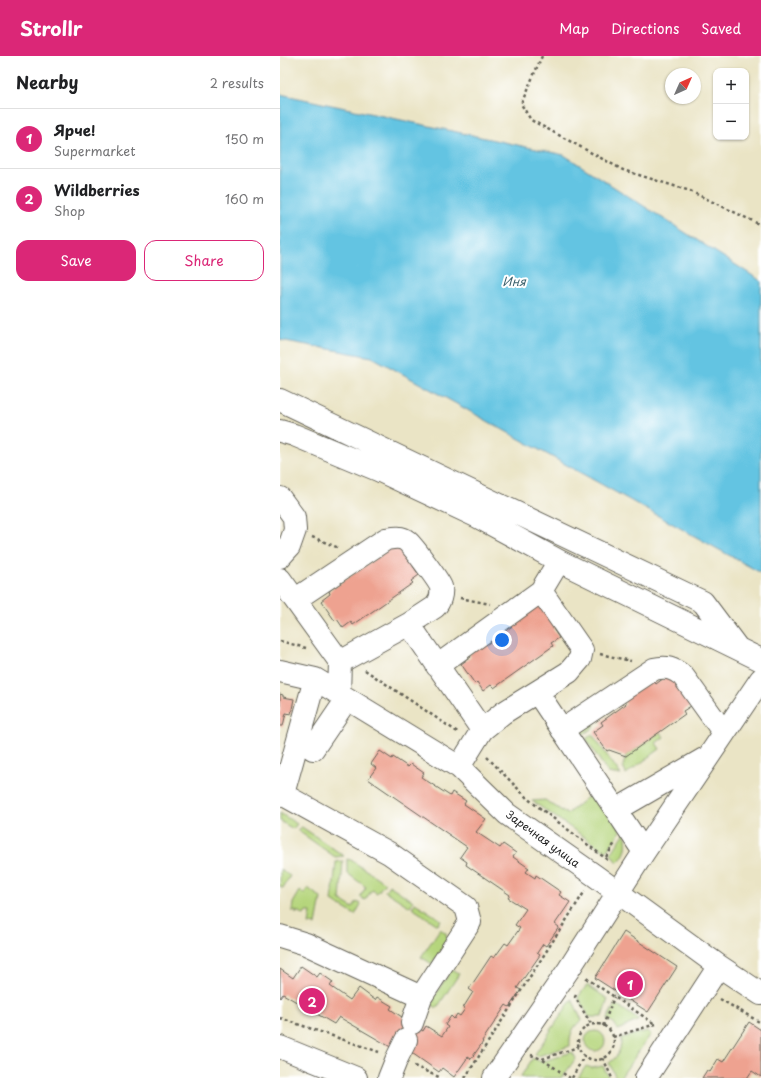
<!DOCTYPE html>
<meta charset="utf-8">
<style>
body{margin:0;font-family:"Playpen Sans",sans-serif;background:#f2f2f2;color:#202124}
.controls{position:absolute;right:12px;top:12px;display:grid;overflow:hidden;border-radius:8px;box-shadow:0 1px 3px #0004}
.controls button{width:36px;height:36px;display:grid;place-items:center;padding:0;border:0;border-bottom:1px solid #e0e0e0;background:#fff;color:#202124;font:20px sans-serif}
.compass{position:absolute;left:385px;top:12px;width:36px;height:36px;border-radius:50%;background:#fff;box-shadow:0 1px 3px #0004;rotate:45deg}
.you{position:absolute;left:222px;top:584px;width:14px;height:14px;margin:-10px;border:3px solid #fff;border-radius:50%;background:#1a73e8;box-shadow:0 0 0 6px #1a73e833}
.badge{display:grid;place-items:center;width:26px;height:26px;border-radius:50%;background:#db2777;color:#fff;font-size:13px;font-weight:700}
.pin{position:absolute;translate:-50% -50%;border:2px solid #fff;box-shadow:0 1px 4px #0006}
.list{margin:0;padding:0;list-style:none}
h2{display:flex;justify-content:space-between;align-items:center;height:52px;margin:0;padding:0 16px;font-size:17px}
h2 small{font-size:13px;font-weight:400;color:#757577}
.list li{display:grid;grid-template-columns:26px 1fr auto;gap:12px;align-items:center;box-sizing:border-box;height:60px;padding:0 16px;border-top:1px solid #e0e0e0}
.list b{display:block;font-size:15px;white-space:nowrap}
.list p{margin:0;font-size:13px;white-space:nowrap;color:#757577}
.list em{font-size:13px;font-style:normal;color:#757577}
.actions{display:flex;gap:8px;padding:12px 16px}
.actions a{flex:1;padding:9px 0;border:1px solid #db2777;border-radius:12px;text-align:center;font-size:14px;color:#db2777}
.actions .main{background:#db2777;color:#fff}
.map{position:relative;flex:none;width:481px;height:1022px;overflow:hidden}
header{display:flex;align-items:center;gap:24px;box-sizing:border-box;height:56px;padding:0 20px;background:#db2777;color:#fff}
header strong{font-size:19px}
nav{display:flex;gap:22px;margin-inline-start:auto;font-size:14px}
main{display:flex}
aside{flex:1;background:#fff}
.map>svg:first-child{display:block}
.green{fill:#b5d57c;stroke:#68784c}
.water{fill:#64c4e2;stroke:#40707f}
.building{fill:#eea290}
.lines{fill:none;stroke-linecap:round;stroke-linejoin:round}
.minor-casing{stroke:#646257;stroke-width:24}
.path{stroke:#646257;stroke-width:2.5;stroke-dasharray:3 3;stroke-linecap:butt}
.minor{stroke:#fff;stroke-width:22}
.labels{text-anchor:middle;stroke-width:4;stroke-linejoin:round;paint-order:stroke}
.street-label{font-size:11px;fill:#1c1c1c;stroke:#fff}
.water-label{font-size:12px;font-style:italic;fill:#395f6b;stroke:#fff}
</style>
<header>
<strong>Strollr</strong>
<nav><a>Map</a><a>Directions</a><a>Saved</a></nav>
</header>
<main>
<aside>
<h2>Nearby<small>2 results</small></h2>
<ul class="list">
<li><span class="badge">1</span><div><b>Ярче!</b><p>Supermarket</p></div><em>150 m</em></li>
<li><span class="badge">2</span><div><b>Wildberries</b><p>Shop</p></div><em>160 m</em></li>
</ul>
<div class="actions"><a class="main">Save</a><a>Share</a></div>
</aside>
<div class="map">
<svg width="481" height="1022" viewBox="0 0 481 1022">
<rect width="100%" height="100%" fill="#fff"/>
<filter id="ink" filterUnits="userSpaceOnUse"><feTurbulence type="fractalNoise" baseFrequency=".025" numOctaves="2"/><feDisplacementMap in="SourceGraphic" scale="8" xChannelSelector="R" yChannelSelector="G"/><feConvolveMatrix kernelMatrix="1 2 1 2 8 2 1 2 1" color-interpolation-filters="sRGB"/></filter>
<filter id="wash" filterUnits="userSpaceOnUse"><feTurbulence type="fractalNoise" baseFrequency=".012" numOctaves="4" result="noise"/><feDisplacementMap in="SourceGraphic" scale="16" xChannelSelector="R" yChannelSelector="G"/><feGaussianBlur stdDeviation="0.9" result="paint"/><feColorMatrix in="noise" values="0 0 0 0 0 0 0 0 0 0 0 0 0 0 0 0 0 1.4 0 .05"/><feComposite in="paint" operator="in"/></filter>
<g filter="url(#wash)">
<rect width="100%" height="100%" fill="#eae4c5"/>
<!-- green -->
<path class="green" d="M315,656L314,671L301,680L303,662Z
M380,676L384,681L376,687L380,693L346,718L343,710L346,700Z
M312,678L341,719L328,717L306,683Z
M315,735L341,775L326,796L252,745L265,744L287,758Z
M0,757L17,768L13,773L0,765Z
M22,771L64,800L55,801L17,774Z
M345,776C348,789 347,798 337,807L331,798Z
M67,803L71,804L105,827L97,837L92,834L85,844L80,841L86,831L67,817Z
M63,805L60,844L73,852L77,846L81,848L75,859L52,845L56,806Z
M0,813L10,820L3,832L0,830Z
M109,829L133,845L130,851L105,835Z
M28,832L41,842L36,869L29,868L31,856H26L24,859L20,858L21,856H17L16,858V855H12L13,847L20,835L24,838Z
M135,847L161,864L158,869L132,852Z
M160,873L166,877L167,885L152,908L141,901Z
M172,913L179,918L157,952L152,949L155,939Z
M307,929L328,943L322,961H309L298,941Z
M292,943L302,964C293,970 289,979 290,990L258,1000L255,998Z
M335,948L359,964L338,974L332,966L327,963Z
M305 985a10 10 0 1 1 20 0a10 10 0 1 1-20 0Z
M367,975L371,978L340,1022H336L329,1007C338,1001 342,992 341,982Z
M292,996L296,1002L282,1022H243L241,1020L253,1002L261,1006Z
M306,1010L312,1012L323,1010L329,1022H298Z"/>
<!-- water -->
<path class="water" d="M0,38L284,99L481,225V517L92,301L0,284Z"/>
<g id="blocks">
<!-- building -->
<path class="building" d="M120,485L136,508L133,510L139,519L131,525L133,527L73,569L71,566L63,572L57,563L55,565L41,545L50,538L49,535Z
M260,548L276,570L273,573L279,582L271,587L273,590L214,632L211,629L203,635L197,626L195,628L181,608L191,601L189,598Z
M392,616L411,650L403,655L405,658L346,700L329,694L327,695L313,676L323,669L321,666L346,648L342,643L372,622L376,628Z
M0,638L3,639V641L14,643L11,658L6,657L3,670H0Z
M100,695L112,703L113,701L128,711L131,708L144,717L141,721L170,740L172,736L186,745L184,748L206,763L196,776L220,792L223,788L236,797L233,801L249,812L246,816L255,822L256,819L281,836L279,839L290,846L275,868L279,871L266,890L263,888L257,897L260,899L237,932L241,934L229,951L226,949L202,985L203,986L191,1003L188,1001L174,1021L162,1012L159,1016L129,995L114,993L59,961L54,968L3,938L0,942V913L13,922L21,910L37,921L40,917L53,926L50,930L70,944L79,932L95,944L97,941L112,950L110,953L143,975L146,970L162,980L168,971L165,969L171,960L174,963L177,958L180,960L185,953L183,952L193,936L189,933L211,900L214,902L225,887L228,889L240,872L235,869L246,853L228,842L230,839L186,809L187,806L180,801L187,791L88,723L96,712L91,708Z
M344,876L397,911L368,956L315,922Z
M469,966L481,974V1021L472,1015L467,1022H422L427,1014L430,1016L438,1003L443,1006Z"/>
</g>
</g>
<g filter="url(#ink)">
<use href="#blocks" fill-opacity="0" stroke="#646257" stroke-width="1"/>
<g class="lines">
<!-- minor casing -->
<g class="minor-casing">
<path id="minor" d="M0,344L423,546L456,590
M0,375L14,379L98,414L198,461L279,505L481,604
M0,442L14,461L15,474L9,491L0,501
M0,523L60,606
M16,543L106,483C113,482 121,480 127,485C133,490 159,525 161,531C162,538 160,546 155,551L129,568
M157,610L261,535L279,505
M0,615L35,623L179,711L227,758L314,819L439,910L481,938
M257,636L364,796
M59,638L60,606L129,568L202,674
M282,674L374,613C386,610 393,612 403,620L444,677
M33,693L67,643
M179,711L202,674L223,657L289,616L300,603L302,594L261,535
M0,737L109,797L186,851L190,866L141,941L132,967
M3,738L35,623
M336,754L424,703
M0,880L26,888L141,941
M0,991L76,1022
M109,1022L117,1002L126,984
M214,1022L289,913L364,796L481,623
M366,1022L439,910"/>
</g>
<!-- path -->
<path class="path" d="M262,0L241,48L251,64L343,114L410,135L481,169
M32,481L59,492
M180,542L210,548
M0,585L26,592
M320,598L351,605
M85,614L179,677
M207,701L248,743L329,805
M326,801L335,787
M306,922L375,968
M296,939L295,941L311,968
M440,943L481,967
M0,962L99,996
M298 986a18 18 0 1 1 36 0a18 18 0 1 1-36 0Z
M323,970L334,941
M333,981L376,968
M251,999L262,1003L298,991
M323,1002L332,1022
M263,1004L290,1022
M134,1010L161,1022
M185,1022L305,835
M292,1022L304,1000"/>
<!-- minor -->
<use href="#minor" class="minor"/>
</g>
</g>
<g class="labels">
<!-- street labels -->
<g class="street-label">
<text transform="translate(263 783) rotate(36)" y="4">Заречная улица</text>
</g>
<!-- water labels -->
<g class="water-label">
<text x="234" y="230">Иня</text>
</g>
</g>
</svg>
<div class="controls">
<button>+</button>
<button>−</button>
</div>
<svg class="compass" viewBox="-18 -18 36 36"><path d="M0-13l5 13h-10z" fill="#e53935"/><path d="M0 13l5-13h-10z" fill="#757577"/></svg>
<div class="you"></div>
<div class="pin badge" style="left:350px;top:928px">1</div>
<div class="pin badge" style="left:32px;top:945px">2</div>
</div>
</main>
